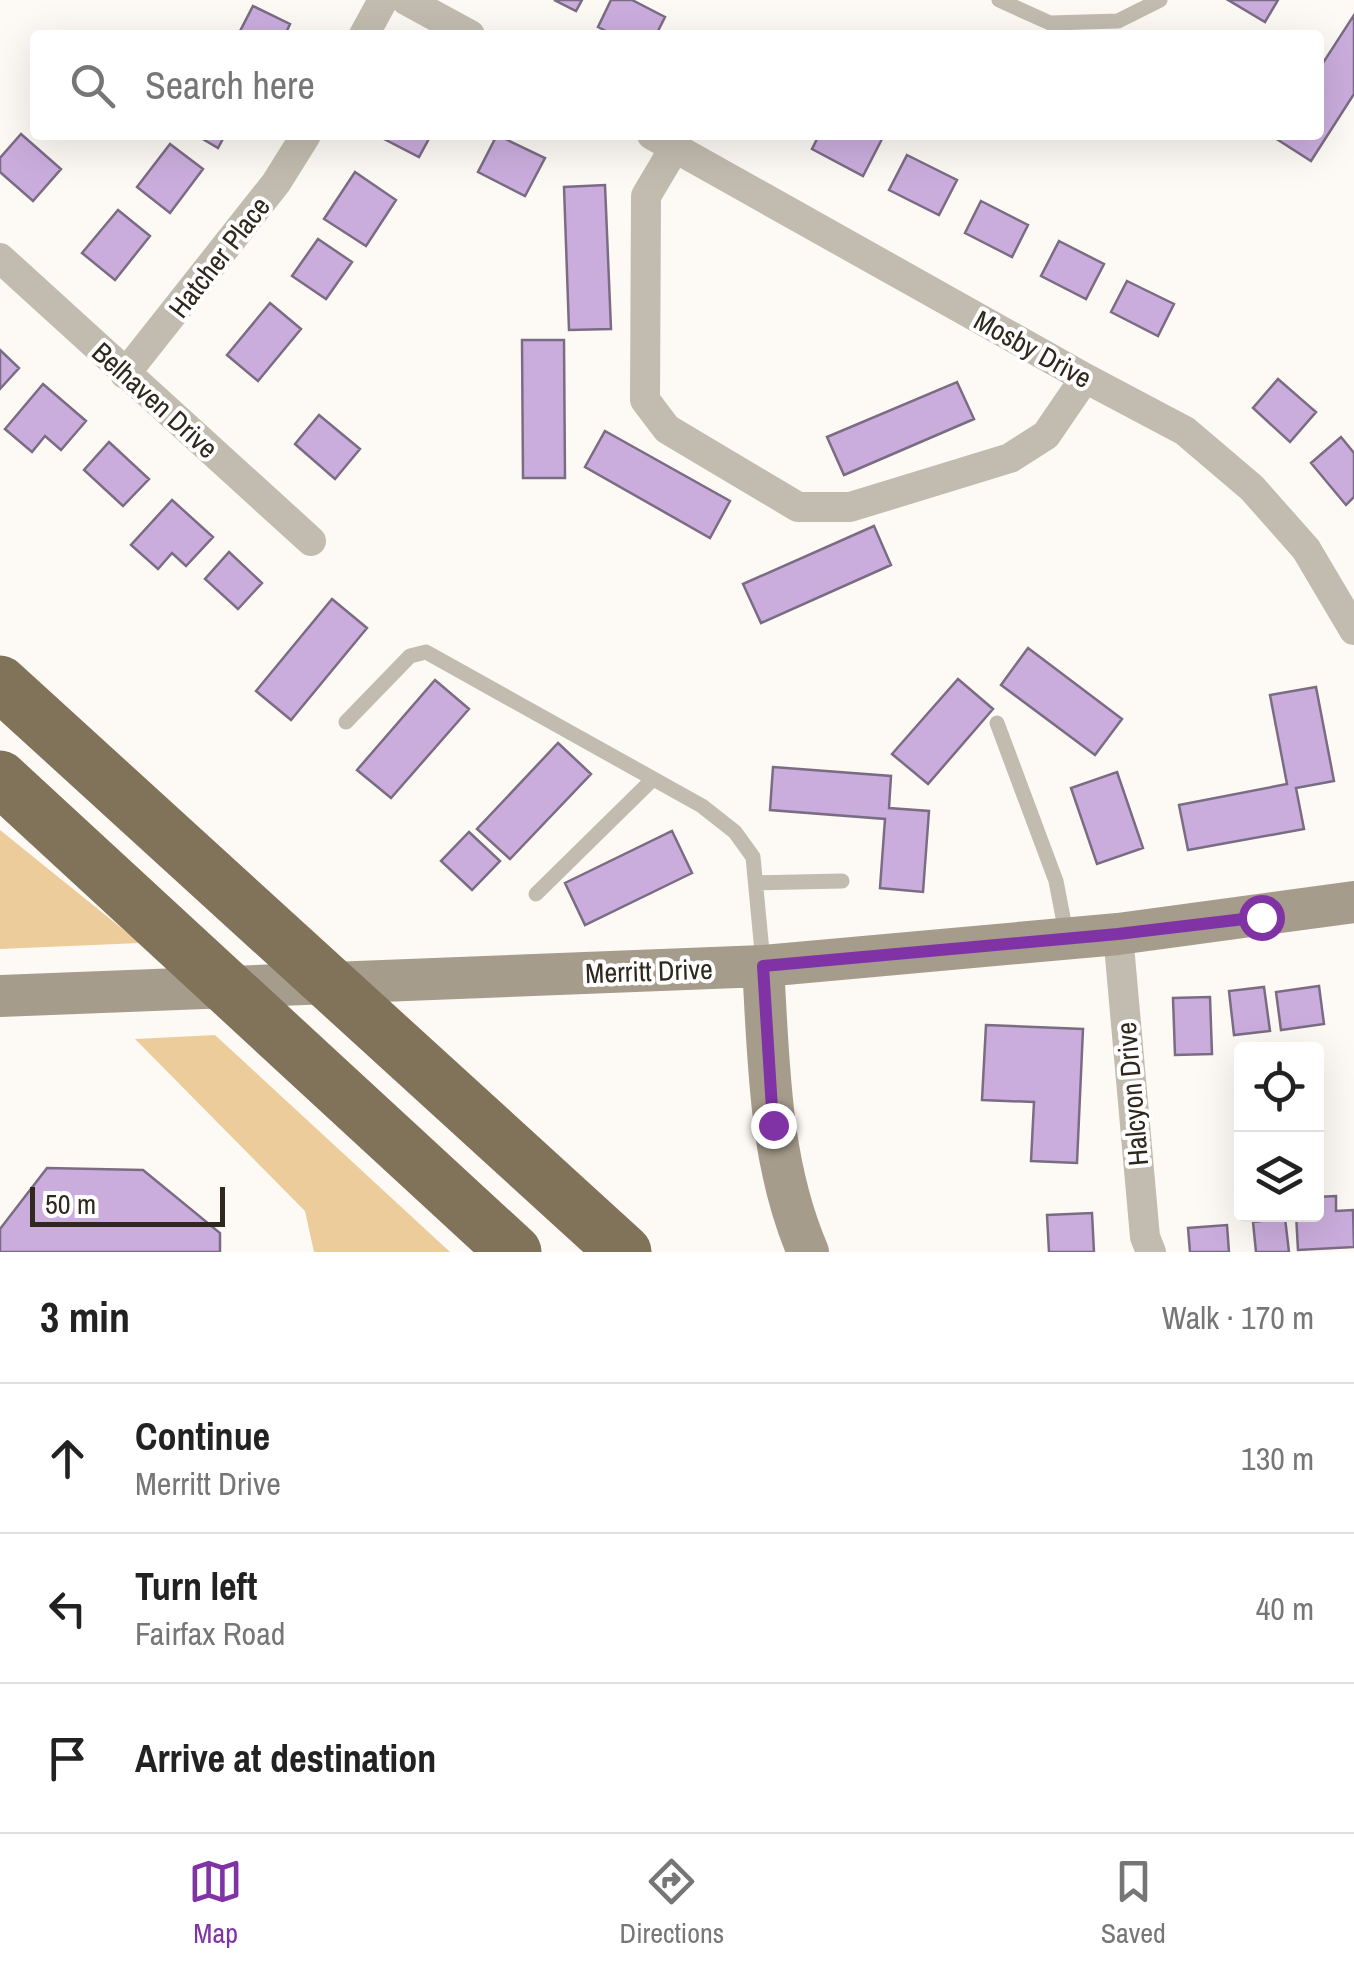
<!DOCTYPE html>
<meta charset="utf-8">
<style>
body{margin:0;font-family:"Archivo Narrow",sans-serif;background:#f6f6f6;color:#222}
.controls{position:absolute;right:30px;bottom:30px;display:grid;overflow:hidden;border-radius:10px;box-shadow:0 10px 40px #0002}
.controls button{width:90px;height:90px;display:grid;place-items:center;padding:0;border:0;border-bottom:2px solid #e0e0e0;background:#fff;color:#222;font:50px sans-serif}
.scale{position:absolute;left:30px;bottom:25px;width:195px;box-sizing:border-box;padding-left:10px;border:5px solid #2f281e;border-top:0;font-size:28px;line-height:35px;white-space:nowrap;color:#2f281e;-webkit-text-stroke:8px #fff;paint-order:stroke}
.stop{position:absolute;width:30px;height:30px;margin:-22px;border:8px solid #7f33a5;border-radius:50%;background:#fff}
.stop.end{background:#7f33a5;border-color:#fff;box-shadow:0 2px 10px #0008}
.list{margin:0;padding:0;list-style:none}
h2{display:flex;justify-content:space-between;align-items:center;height:130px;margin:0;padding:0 40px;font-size:42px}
h2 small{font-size:32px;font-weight:400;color:#767676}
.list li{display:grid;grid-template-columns:65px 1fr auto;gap:30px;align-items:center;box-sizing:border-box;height:150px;padding:0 40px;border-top:2px solid #e0e0e0}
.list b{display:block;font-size:38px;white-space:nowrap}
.list p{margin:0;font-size:32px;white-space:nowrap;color:#767676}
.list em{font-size:32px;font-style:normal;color:#767676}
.icon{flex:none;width:55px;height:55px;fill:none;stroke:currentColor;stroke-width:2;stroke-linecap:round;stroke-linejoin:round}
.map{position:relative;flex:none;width:1354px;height:1252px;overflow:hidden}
.search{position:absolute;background:#fff;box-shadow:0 10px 40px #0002;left:30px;right:30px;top:30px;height:110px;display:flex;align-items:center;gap:25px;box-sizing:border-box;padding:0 35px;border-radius:10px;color:#767676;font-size:38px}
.sheet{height:580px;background:#fff}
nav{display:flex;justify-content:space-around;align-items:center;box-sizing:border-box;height:140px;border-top:2px solid #e0e0e0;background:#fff;font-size:28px;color:#767676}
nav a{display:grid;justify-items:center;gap:5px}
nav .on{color:#7f33a5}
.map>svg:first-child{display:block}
.green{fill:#eccc9a}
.building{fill:#caaddd;stroke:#7a6c83;stroke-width:2.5}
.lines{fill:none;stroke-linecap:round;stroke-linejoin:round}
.lane{stroke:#c2bbaf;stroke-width:15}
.street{stroke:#c2bbaf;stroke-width:30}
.secondary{stroke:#a69c8b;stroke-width:42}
.highway{stroke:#81725a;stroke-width:55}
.route{stroke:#7f33a5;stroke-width:12}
.labels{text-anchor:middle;stroke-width:8;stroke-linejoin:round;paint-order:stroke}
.street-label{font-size:28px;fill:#2f281e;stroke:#fff}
</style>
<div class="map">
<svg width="1354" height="1252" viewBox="0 0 1354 1252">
<rect width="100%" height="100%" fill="#fdfaf5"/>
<!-- green -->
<path class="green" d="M0,830L140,943L0,949Z
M215,1035L450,1252H314L305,1211L135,1039Z"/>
<!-- building -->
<path class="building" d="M554,0H582L576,11Z
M611,0H632L665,17L656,35H614L598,27Z
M1228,0H1278L1265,22Z
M253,6L290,24L285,35H238Z
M1354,15V94L1311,161L1275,138L1276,135H1319V69Z
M21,134L61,169L33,201L0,172V158Z
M196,135H225L218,148Z
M386,135H431L419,157L384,139Z
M497,135L545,158L525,196L478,172Z
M819,135H884L863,176L812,149Z
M170,144L203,169L170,213L137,187Z
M907,155L957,180L939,215L889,190Z
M355,172L396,200L366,246L324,219Z
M605,185L611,329L569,330L564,187Z
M981,201L1028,225L1012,257L965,233Z
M118,210L150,236L115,280L82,253Z
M318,239L352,262L326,299L292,276Z
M1059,241L1104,264L1086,299L1041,276Z
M1127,281L1174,304L1158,336L1111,312Z
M270,303L301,329L258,381L227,355Z
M522,340H564L565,478H523Z
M0,350L19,368L0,389Z
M1278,379L1316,412L1290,442L1253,408Z
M957,382L974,419L844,475L827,437Z
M43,384L86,421L61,450L45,436L32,452L5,429Z
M319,415L360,449L335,479L295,444Z
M605,431L730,501L710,538L585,467Z
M1341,437L1354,453V497L1346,505L1311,463Z
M109,442L149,479L123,506L84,470Z
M172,500L213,537L186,566L172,553L158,569L131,545Z
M874,526L891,565L761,623L743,584Z
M229,552L262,583L238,609L205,579Z
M332,599L367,628L291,720L256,691Z
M1028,648L1122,719L1095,755L1001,685Z
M958,679L993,709L928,784L892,754Z
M435,680L469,709L391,798L357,770Z
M1316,687L1334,781L1296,788L1304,829L1188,850L1179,805L1287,784L1270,695Z
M558,743L591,774L510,859L477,829Z
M773,767L891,776L889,808L929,811L923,892L880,888L885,819L770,810Z
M1117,772L1143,848L1097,864L1071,788Z
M672,831L692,873L585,925L565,883Z
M469,832L500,861L472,890L441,861Z
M1319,986L1324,1024L1281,1030L1276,992Z
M1264,987L1270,1031L1234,1035L1229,991Z
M1210,997L1212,1054L1175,1055L1173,998Z
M986,1025L1083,1029L1077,1163L1031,1161L1034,1102L982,1100Z
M47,1168L143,1170L220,1233V1252H0V1229Z
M1336,1196V1211L1353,1210L1354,1247L1298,1250L1296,1214H1316V1197Z
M1092,1213L1094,1252H1049L1047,1215Z
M1285,1218L1289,1252H1256L1253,1222Z
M1227,1225L1229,1252H1190L1188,1228Z"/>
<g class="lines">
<!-- lane -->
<path class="lane" d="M999,0L1050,23L1118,21L1160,0
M346,722L410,656L426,652L702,806L735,832L753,857L763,962
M997,723L1056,881L1066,933
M756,883L842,881
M536,894L653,779"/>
<!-- street -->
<path class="street" d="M406,0L470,35
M364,35L383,0
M652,135L1085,378L1185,431L1252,488L1306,549L1354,630
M675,147L646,196L645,400L667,429L798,507H850L1010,458L1046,435L1085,378
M0,258L311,541
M125,374L276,183L306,135
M1118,934L1145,1237L1151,1252"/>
<!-- secondary -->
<path class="secondary" d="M763,966C769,1064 769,1161 808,1252
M0,996L763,966L1118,934L1354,902"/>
<!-- highway -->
<path class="highway" d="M0,683L624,1252
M0,778L514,1252"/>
</g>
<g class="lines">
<!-- route -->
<path class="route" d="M773,1125L763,966L1118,934L1261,917"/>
</g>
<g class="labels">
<!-- street labels -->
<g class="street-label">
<text transform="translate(219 257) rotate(-52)" y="10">Hatcher Place</text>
<text transform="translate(1033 349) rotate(29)" y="10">Mosby Drive</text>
<text transform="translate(155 400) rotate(42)" y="10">Belhaven Drive</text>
<text transform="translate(649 971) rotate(-2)" y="10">Merritt Drive</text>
<text transform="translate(1132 1094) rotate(-95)" y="10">Halcyon Drive</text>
</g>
</g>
</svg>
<div class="controls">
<button><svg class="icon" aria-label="locate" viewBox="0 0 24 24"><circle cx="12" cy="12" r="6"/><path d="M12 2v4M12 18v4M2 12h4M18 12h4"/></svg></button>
<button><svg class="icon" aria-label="layers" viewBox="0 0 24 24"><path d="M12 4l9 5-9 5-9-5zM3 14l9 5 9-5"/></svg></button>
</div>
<div class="scale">50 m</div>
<div class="stop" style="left:1261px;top:917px"></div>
<div class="stop end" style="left:773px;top:1125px"></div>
<div class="search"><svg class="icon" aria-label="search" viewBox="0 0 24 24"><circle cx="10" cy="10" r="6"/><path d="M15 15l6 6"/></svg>Search here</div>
</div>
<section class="sheet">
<h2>3 min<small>Walk · 170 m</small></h2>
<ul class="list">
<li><svg class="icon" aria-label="ahead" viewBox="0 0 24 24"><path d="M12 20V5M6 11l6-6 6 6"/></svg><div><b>Continue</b><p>Merritt Drive</p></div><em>130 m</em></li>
<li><svg class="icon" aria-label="left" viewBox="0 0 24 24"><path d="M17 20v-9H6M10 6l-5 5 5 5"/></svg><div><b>Turn left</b><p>Fairfax Road</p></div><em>40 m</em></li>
<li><svg class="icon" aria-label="arrive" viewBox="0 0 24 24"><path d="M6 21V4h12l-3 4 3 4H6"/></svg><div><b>Arrive at destination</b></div></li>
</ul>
</section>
<nav>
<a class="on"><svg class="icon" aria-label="map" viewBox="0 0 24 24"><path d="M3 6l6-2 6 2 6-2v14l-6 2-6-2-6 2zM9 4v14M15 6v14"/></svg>Map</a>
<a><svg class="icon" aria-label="directions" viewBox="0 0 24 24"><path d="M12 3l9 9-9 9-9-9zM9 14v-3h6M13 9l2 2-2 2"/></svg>Directions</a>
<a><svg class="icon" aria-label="saved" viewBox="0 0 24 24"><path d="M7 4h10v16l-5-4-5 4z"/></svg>Saved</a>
</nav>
